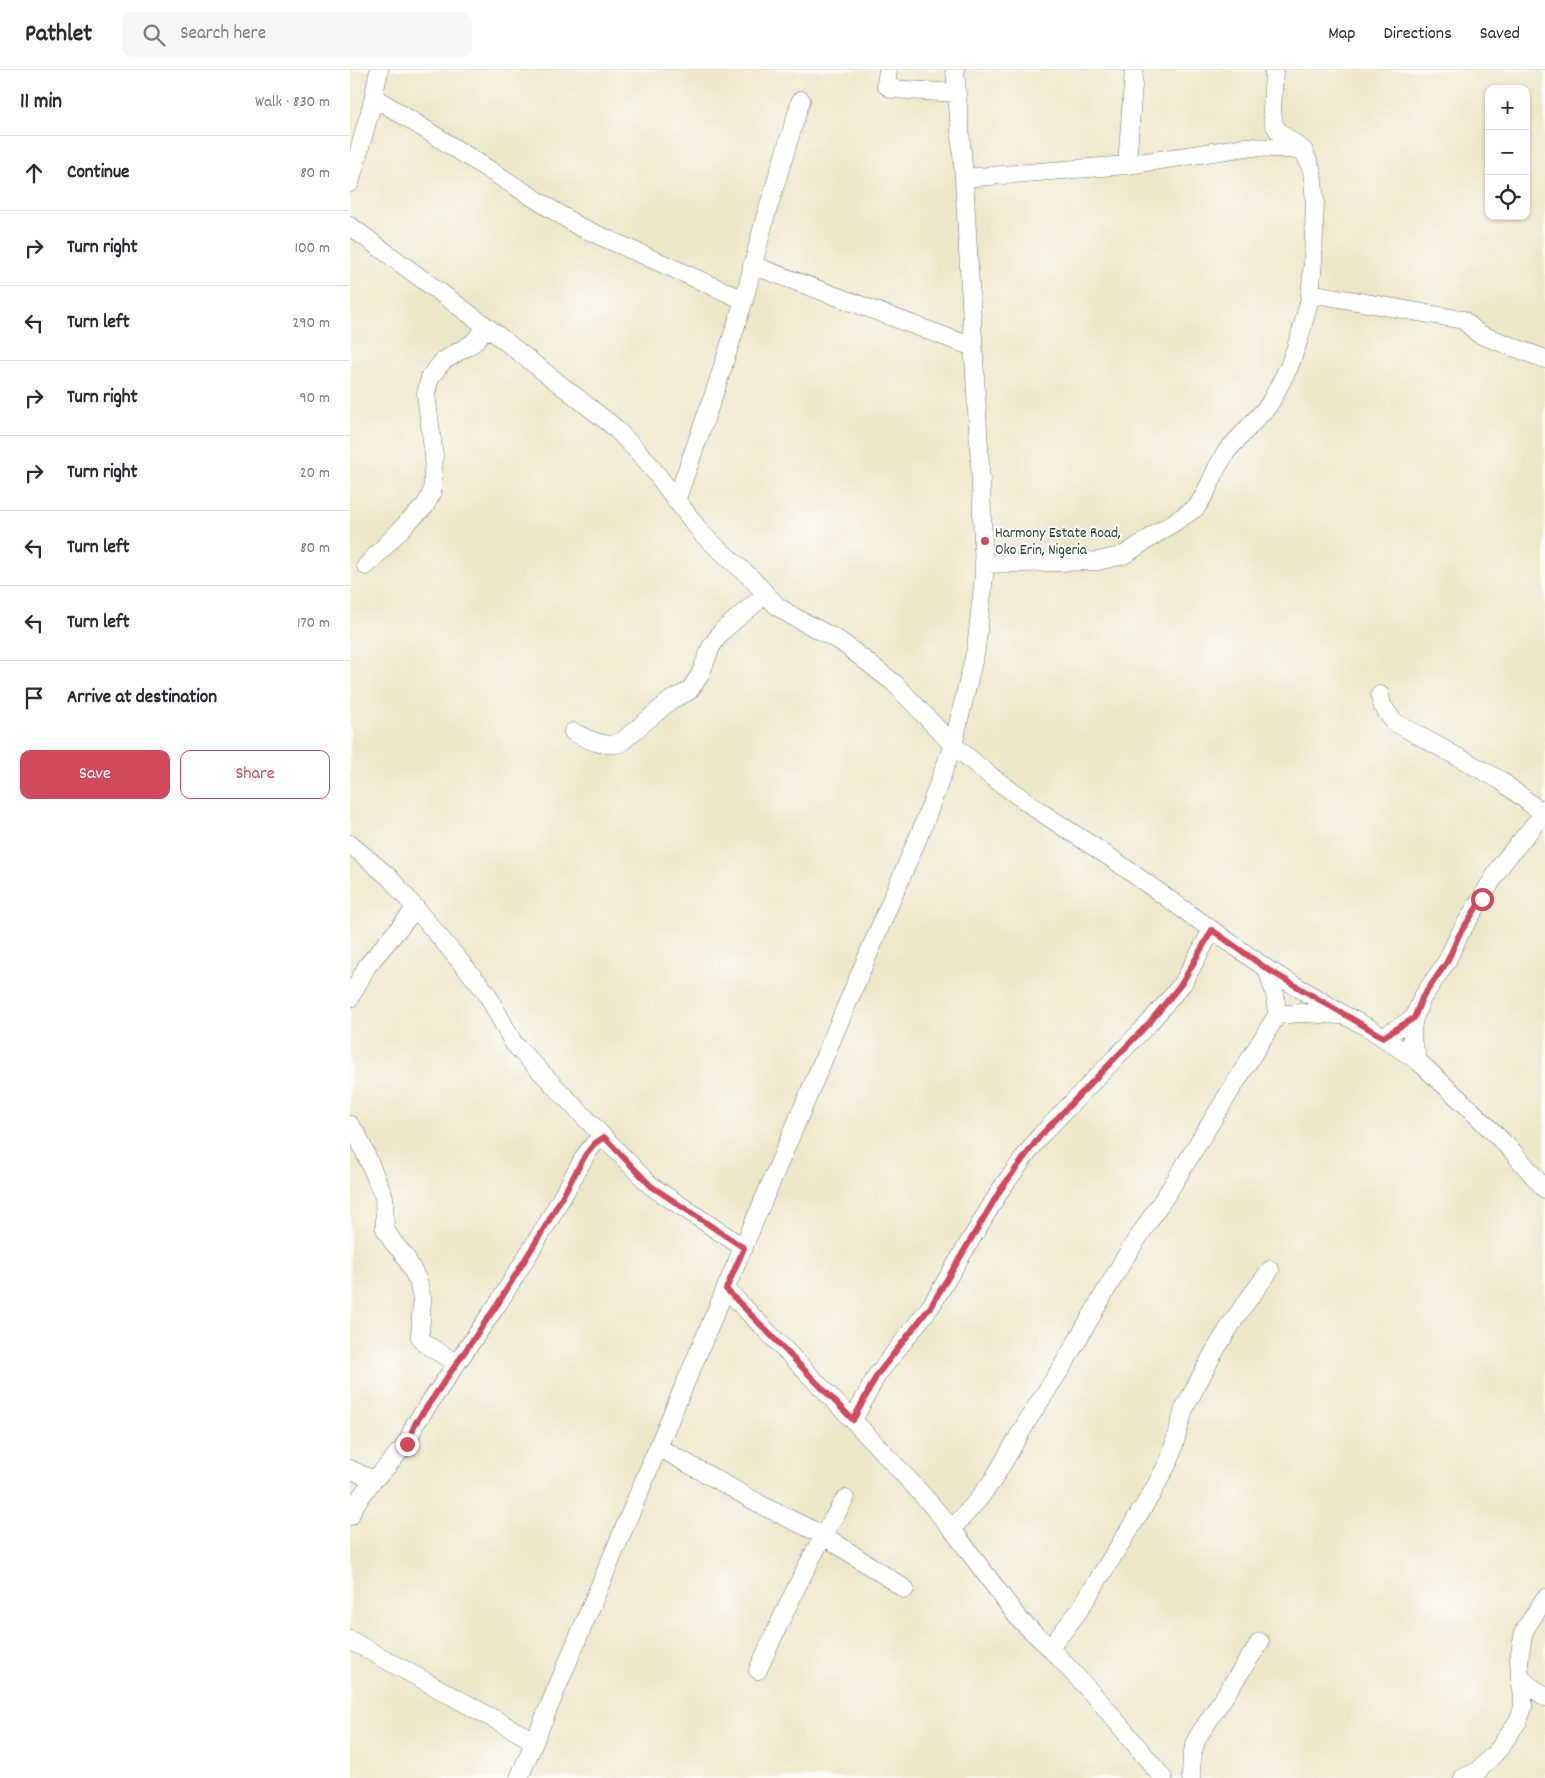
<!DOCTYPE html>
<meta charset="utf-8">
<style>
body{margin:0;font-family:Dekko,sans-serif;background:#f7f7f7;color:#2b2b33}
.controls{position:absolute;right:15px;top:15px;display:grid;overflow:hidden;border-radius:10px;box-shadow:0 1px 4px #0004}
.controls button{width:45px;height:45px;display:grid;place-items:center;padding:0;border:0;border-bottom:1px solid #e1e1e2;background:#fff;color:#2b2b33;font:25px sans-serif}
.stop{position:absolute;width:15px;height:15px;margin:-11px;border:4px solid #d1495b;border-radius:50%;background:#fff}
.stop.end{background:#d1495b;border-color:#fff;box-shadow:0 1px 5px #0008}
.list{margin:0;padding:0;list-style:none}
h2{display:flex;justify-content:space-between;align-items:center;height:65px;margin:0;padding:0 20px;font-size:21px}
h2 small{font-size:16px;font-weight:400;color:#7c7c81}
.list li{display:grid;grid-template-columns:32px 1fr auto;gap:15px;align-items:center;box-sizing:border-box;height:75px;padding:0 20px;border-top:1px solid #e1e1e2}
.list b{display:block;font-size:19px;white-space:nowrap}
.list em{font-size:16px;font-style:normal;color:#7c7c81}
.actions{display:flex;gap:10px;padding:15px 20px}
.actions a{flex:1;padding:11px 0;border:1px solid #d1495b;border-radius:10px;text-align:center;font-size:18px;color:#d1495b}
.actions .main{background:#d1495b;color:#fff}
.icon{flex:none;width:28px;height:28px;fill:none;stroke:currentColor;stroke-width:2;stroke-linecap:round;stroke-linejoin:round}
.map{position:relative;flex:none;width:1195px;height:1708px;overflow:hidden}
header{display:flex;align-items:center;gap:30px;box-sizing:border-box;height:70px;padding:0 25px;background:#fff;border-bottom:1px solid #e1e1e2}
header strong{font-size:24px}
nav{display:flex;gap:28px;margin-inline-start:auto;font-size:18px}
.search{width:350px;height:45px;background:#f7f7f7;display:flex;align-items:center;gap:12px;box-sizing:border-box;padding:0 18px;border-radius:10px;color:#7c7c81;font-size:19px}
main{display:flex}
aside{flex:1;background:#fff}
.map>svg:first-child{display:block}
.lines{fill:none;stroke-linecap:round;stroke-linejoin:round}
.minor-casing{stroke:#677868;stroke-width:19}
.minor{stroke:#fff;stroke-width:18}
.route{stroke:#d1495b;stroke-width:6}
.poi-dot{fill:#d1495b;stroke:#fdfcf7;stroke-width:2}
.labels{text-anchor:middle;stroke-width:4;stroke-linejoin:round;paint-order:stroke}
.poi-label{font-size:15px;fill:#1f3d34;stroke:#fdfcf7;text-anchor:start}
</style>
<header>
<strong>Pathlet</strong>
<div class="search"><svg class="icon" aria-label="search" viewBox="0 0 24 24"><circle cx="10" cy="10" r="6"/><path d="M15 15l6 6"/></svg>Search here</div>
<nav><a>Map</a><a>Directions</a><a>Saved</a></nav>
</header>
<main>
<aside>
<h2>11 min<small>Walk · 830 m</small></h2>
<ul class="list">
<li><svg class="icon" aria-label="ahead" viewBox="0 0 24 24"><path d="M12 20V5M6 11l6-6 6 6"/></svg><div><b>Continue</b></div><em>80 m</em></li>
<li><svg class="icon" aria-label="right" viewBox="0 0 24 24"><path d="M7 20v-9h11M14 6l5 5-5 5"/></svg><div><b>Turn right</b></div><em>100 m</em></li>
<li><svg class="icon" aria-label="left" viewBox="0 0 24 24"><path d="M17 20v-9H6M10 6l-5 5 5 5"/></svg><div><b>Turn left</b></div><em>290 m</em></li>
<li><svg class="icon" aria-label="right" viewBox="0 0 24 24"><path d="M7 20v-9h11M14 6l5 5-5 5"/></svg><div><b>Turn right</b></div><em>90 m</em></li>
<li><svg class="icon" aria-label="right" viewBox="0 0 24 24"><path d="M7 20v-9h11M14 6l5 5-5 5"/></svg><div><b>Turn right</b></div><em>20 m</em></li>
<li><svg class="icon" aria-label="left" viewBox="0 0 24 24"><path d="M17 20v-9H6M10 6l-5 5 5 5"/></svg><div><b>Turn left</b></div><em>80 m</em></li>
<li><svg class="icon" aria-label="left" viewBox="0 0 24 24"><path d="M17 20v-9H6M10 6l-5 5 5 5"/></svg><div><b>Turn left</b></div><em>170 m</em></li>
<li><svg class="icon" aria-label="arrive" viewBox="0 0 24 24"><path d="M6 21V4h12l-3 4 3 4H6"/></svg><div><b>Arrive at destination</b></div></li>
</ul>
<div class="actions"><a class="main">Save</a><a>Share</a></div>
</aside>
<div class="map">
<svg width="1195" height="1708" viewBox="0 0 1195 1708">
<rect width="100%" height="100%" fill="#fdfcf7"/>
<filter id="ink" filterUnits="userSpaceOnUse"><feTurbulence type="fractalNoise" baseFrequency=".02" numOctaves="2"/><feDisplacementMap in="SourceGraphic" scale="10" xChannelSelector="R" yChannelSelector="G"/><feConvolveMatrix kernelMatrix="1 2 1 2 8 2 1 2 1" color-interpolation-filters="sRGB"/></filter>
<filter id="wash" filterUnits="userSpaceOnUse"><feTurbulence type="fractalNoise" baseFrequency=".0096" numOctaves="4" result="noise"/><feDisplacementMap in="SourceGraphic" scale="20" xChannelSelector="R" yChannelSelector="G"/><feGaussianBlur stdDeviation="1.12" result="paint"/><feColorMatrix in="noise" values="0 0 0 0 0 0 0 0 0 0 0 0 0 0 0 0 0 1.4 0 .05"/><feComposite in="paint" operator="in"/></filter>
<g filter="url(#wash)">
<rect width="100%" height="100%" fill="#ede7ca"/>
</g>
<g filter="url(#ink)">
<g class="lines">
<!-- minor casing -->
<g class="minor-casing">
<path id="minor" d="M538,0L536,15L542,19L606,23
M24,27L228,156L394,230
M777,95L784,0
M614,108L777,95L896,77L927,78L954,81
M0,113L24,27L25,19L29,0
M0,156L137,257L263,356L295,389L353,465L400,507L427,536L442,546L490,571L544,613L603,675L642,707L692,743L761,788L917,899L994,945L1019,958L1069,992L1119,1038L1163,1082L1195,1119
M402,195L623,277
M960,223L1113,250L1129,264L1195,289
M326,431L365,321L394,230L415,148L451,30
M634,494L748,491L774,485L846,438L855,424L867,398L876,382L919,335L939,297L950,266L960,228L963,190L965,131L962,101L954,81L929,62L924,54L922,42L924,0
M16,496L59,451L75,436L82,423L84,386L76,324L80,307L93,291L123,273L137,257
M1030,625L1032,635L1044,652L1150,710L1195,745
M223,662C238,669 253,678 270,673L321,630L339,621L350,605L361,577L372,561L416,524
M0,774L40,808L136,922L164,974L301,1116L394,1178
M0,928L17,896L66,838
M927,945L951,943L991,945
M1033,967L1064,948
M1069,992L1062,971V959L1064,948L1072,928L1097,891L1109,865L1152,794L1193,744L1195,738
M0,1055L8,1066L34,1127L35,1159L43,1172L55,1186L68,1211L72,1229L70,1267L74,1273L106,1293
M376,1219L503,1350L570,1422L602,1459L669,1549L700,1578L753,1635L813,1708
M503,1350L527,1305L581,1236L651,1119L690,1066L800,952L833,913L862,860
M308,1377L417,1438L473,1465L555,1519
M0,1399L23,1410
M0,1446L4,1436L23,1410L31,1403L57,1373L65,1354L149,1232L198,1152L236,1084L244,1074L254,1067
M602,1459L627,1431L643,1410L679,1348L712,1297L774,1189L820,1119L927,945L925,924L917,899
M0,1570L184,1671
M700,1578L728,1542L802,1423L820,1389L834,1339L863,1284L885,1248L920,1200
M408,1600C435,1541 460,1485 495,1429
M1170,1608L1195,1627
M169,1708L314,1363L573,756L603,675L626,579L634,506L631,413L614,108L605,0
M841,1708L842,1685L847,1668L910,1572
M1113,1708L1128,1701L1149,1679L1168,1651L1173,1638V1626L1170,1608L1169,1589L1174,1561L1195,1528"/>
</g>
<!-- minor -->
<use href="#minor" class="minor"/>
</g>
</g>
<g class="lines" filter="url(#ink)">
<!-- route -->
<path class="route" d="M57,1374L65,1354L149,1232L198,1152L236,1084L244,1074L254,1067L301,1116L394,1178L376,1219L503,1350L527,1305L581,1236L651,1119L690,1066L800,952L832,913L862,860L917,899L1033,967L1064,948L1072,928L1097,892L1109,865L1132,829"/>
</g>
<!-- markers -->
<circle class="poi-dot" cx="635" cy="471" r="5"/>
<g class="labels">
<!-- poi labels -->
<g class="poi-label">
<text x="645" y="467">Harmony Estate Road,<tspan x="645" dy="17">Oko Erin, Nigeria</tspan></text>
</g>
</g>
</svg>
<div class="controls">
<button>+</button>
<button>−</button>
<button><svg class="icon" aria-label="locate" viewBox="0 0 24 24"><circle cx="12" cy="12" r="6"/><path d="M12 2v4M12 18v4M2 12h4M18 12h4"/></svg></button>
</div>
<div class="stop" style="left:1132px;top:829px"></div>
<div class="stop end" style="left:57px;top:1374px"></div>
</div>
</main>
